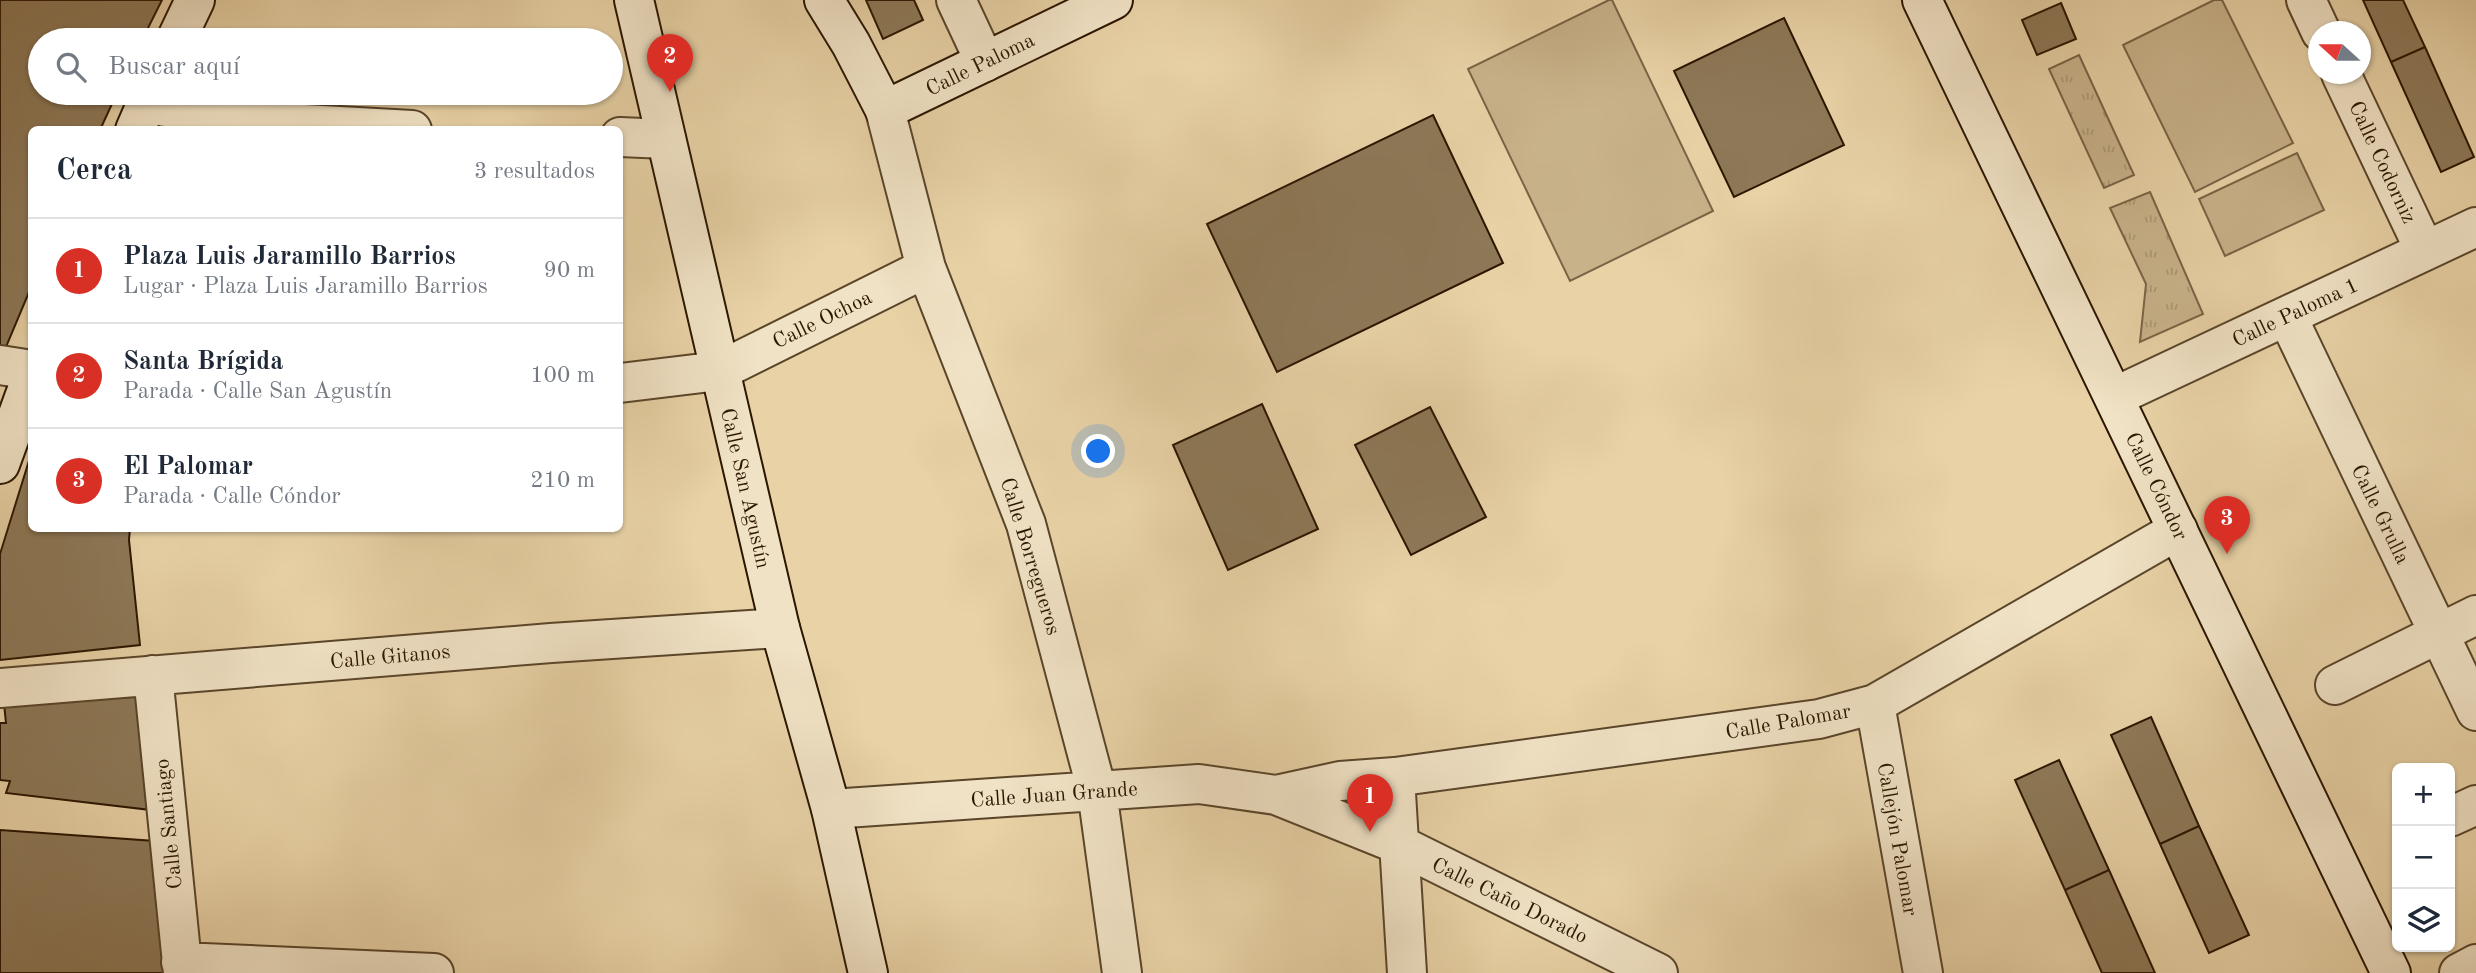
<!DOCTYPE html>
<html lang="es">
<meta charset="utf-8">
<style>
body{margin:0;font-family:"Old Standard TT",serif;background:#f6f6f7;color:#1f2937}
.controls{position:absolute;right:21px;bottom:21px;display:grid;overflow:hidden;border-radius:10px;box-shadow:0 2px 5px #0004}
.controls button{width:63px;height:63px;display:grid;place-items:center;padding:0;border:0;border-bottom:2px solid #e0e1e3;background:#fff;color:#1f2937;font:35px sans-serif}
.compass{position:absolute;left:2308px;top:21px;width:63px;height:63px;border-radius:50%;background:#fff;box-shadow:0 2px 5px #0004;rotate:291deg}
.you{position:absolute;left:1099px;top:452px;width:24px;height:24px;margin:-18px;border:5px solid #fff;border-radius:50%;background:#1a73e8;box-shadow:0 0 0 10px #1a73e833}
.badge{display:grid;place-items:center;width:46px;height:46px;border-radius:50%;background:#d93025;color:#fff;font-size:23px;font-weight:700}
.pin{position:absolute;translate:-50% -58px;filter:drop-shadow(0 2px 4px #0008)}
.pin::after{content:'';position:absolute;top:37px;width:24px;height:21px;background:inherit;clip-path:polygon(0 0,100% 0,50% 100%)}
.list{margin:0;padding:0;list-style:none}
h2{display:flex;justify-content:space-between;align-items:center;height:91px;margin:0;padding:0 28px;font-size:30px}
h2 small{font-size:23px;font-weight:400;color:#747a83}
.list li{display:grid;grid-template-columns:46px 1fr auto;gap:21px;align-items:center;box-sizing:border-box;height:105px;padding:0 28px;border-top:2px solid #e0e1e3}
.list b{display:block;font-size:26px;white-space:nowrap}
.list p{margin:0;font-size:23px;white-space:nowrap;color:#747a83}
.list em{font-size:23px;font-style:normal;color:#747a83}
.icon{flex:none;width:38px;height:38px;fill:none;stroke:currentColor;stroke-width:2;stroke-linecap:round;stroke-linejoin:round}
.map{position:relative;flex:none;width:2476px;height:973px;overflow:hidden}
.search{position:absolute;background:#fff;box-shadow:0 2px 5px #0004;left:28px;top:28px;width:595px;height:77px;display:flex;align-items:center;gap:18px;box-sizing:border-box;padding:0 24px;border-radius:38px;color:#747a83;font-size:26px}
.panel{position:absolute;background:#fff;box-shadow:0 2px 5px #0004;left:28px;top:126px;width:595px;height:406px;border-radius:10px}
.map>svg:first-child{display:block}
.grass{fill:url(#grass-tufts);stroke:#7a6446;stroke-width:2}
.garden{fill:#c8b28a;stroke:#7a6446;stroke-width:2}
.building{fill:#8d7857;stroke:#2b1601;stroke-width:2}
.lines{fill:none;stroke-linecap:round;stroke-linejoin:round}
.street-casing{stroke:#5a452a;stroke-width:42}
.secondary-casing{stroke:#2b1601;stroke-width:42}
.street{stroke:#f0e2c5;stroke-width:38}
.secondary{stroke:#f0e2c5;stroke-width:38}
.labels{text-anchor:middle;stroke-width:6;stroke-linejoin:round;paint-order:stroke}
.street-label{font-size:21px;fill:#2b1601;stroke:#f0e2c5}
</style>
<div class="map">
<svg width="2476" height="973" viewBox="0 0 2476 973">
<defs>
<pattern id="grass-tufts" width="24" height="20" patternUnits="userSpaceOnUse" patternTransform="scale(1.75)"><rect width="24" height="20" fill="#c8b28a"/><path d="M3 7l-1-3M5 7V3M7 7l1-3M15 17l-1-3M17 17v-4M19 17l1-3" fill="none" stroke="#ac9875"/></pattern>
</defs>
<rect width="100%" height="100%" fill="#e8d2a6"/>
<filter id="stains"><feTurbulence type="fractalNoise" baseFrequency=".00286" numOctaves="4"/><feColorMatrix values="0 0 0 0 .2 0 0 0 0 .09 0 0 0 0 .02 0 0 0 .5 -.17"/></filter>
<radialGradient id="worn" r=".72"><stop offset=".6" stop-color="#630" stop-opacity="0"/><stop offset="1" stop-color="#630" stop-opacity=".3"/></radialGradient>
<!-- grass -->
<path class="grass" d="M2079,55L2134,175L2104,188L2049,69Z
M2150,192L2203,314L2140,342L2146,284L2110,208Z"/>
<!-- garden -->
<path class="garden" d="M1609,0H1612L1713,211L1570,281L1468,69Z
M2214,0H2222L2293,143L2195,192L2123,45Z
M2297,153L2324,210L2225,256L2199,199Z"/>
<!-- building -->
<path class="building" d="M0,0H162L142,40H40V93H117L100,130H32V285L6,347L0,346Z
M866,0H914L923,20L883,39Z
M2363,0H2403L2425,47L2391,62Z
M2061,3L2076,39L2037,55L2022,20Z
M1784,18L1844,145L1734,197L1674,71Z
M2425,47L2474,157L2441,172L2391,62Z
M1433,115L1503,263L1277,372L1207,224Z
M1262,404L1318,529L1228,570L1173,445Z
M1430,407L1486,517L1411,555L1355,445Z
M32,451V528H130L129,540L140,645L0,660V554Z
M145,696L151,810L6,793L10,781L0,780V723H6L4,704Z
M2151,717L2199,826L2160,844L2111,735Z
M2059,760L2109,870L2065,890L2015,780Z
M2199,826L2249,935L2209,953L2160,844Z
M0,830L155,841L171,973H0Z
M2109,870L2155,973H2102L2065,890Z"/>
<g class="lines">
<!-- street casing -->
<g class="street-casing">
<path id="street" d="M956,0L985,62
M2306,0L2321,32
M2341,74L2425,251
M145,104L267,122L412,130
M885,110L926,268L1026,524L1097,791L1122,973
M620,137L666,139
M2287,316L2476,711
M0,365L32,370
M620,383L719,371L926,268
M2114,397L2476,227
M153,675L183,973
M2335,685L2476,615
M0,688L551,643L780,628
M1875,704L1923,973
M1395,777L1407,973
M1276,795L1340,781L1395,777L1819,719L1875,704L2178,530
M831,809L1199,784L1276,795L1400,845L1658,973
M2450,817L2476,805
M181,962L434,973
M2459,973L2476,964"/>
</g>
<!-- secondary casing -->
<g class="secondary-casing">
<path id="secondary" d="M634,0L780,628L831,809L868,973
M824,0L851,44L885,110L1113,0
M1922,0L2391,973
M176,40L195,0
M135,130L151,93
M0,464L32,376"/>
</g>
<!-- street -->
<use href="#street" class="street"/>
<!-- secondary -->
<use href="#secondary" class="secondary"/>
</g>
<g class="labels">
<!-- street labels -->
<g class="street-label">
<text transform="translate(980 64) rotate(-26)" y="7">Calle Paloma</text>
<text transform="translate(2383 162) rotate(65)" y="7">Calle Codorniz</text>
<text transform="translate(2295 312) rotate(-25)" y="7">Calle Paloma 1</text>
<text transform="translate(822 319) rotate(-26)" y="7">Calle Ochoa</text>
<text transform="translate(2157 486) rotate(64)" y="7">Calle Cóndor</text>
<text transform="translate(746 488) rotate(77)" y="7">Calle San Agustín</text>
<text transform="translate(2381 514) rotate(64)" y="7">Calle Grulla</text>
<text transform="translate(1031 556) rotate(73)" y="7">Calle Borregueros</text>
<text transform="translate(390 656) rotate(-5)" y="7">Calle Gitanos</text>
<text transform="translate(1788 721) rotate(-10)" y="7">Calle Palomar</text>
<text transform="translate(1054 794) rotate(-4)" y="7">Calle Juan Grande</text>
<text transform="translate(168 824) rotate(-96)" y="7">Calle Santiago</text>
<text transform="translate(1898 839) rotate(80)" y="7">Callejón Palomar</text>
<text transform="translate(1510 900) rotate(26)" y="7">Calle Caño Dorado</text>
</g>
</g>
<rect width="100%" height="100%" filter="url(#stains)"/>
<rect width="100%" height="100%" fill="url(#worn)"/>
</svg>
<div class="controls">
<button>+</button>
<button>−</button>
<button><svg class="icon" aria-label="layers" viewBox="0 0 24 24"><path d="M12 4l9 5-9 5-9-5zM3 14l9 5 9-5"/></svg></button>
</div>
<svg class="compass" viewBox="-18 -18 36 36"><path d="M0-13l5 13h-10z" fill="#e53935"/><path d="M0 13l5-13h-10z" fill="#747a83"/></svg>
<div class="you"></div>
<div class="pin badge" style="left:1370px;top:832px">1</div>
<div class="pin badge" style="left:670px;top:92px">2</div>
<div class="pin badge" style="left:2227px;top:554px">3</div>
<div class="search"><svg class="icon" aria-label="search" viewBox="0 0 24 24"><circle cx="10" cy="10" r="6"/><path d="M15 15l6 6"/></svg>Buscar aquí</div>
<section class="panel">
<h2>Cerca<small>3 resultados</small></h2>
<ul class="list">
<li><span class="badge">1</span><div><b>Plaza Luis Jaramillo Barrios</b><p>Lugar · Plaza Luis Jaramillo Barrios</p></div><em>90 m</em></li>
<li><span class="badge">2</span><div><b>Santa Brígida</b><p>Parada · Calle San Agustín</p></div><em>100 m</em></li>
<li><span class="badge">3</span><div><b>El Palomar</b><p>Parada · Calle Cóndor</p></div><em>210 m</em></li>
</ul>
</section>
</div>
